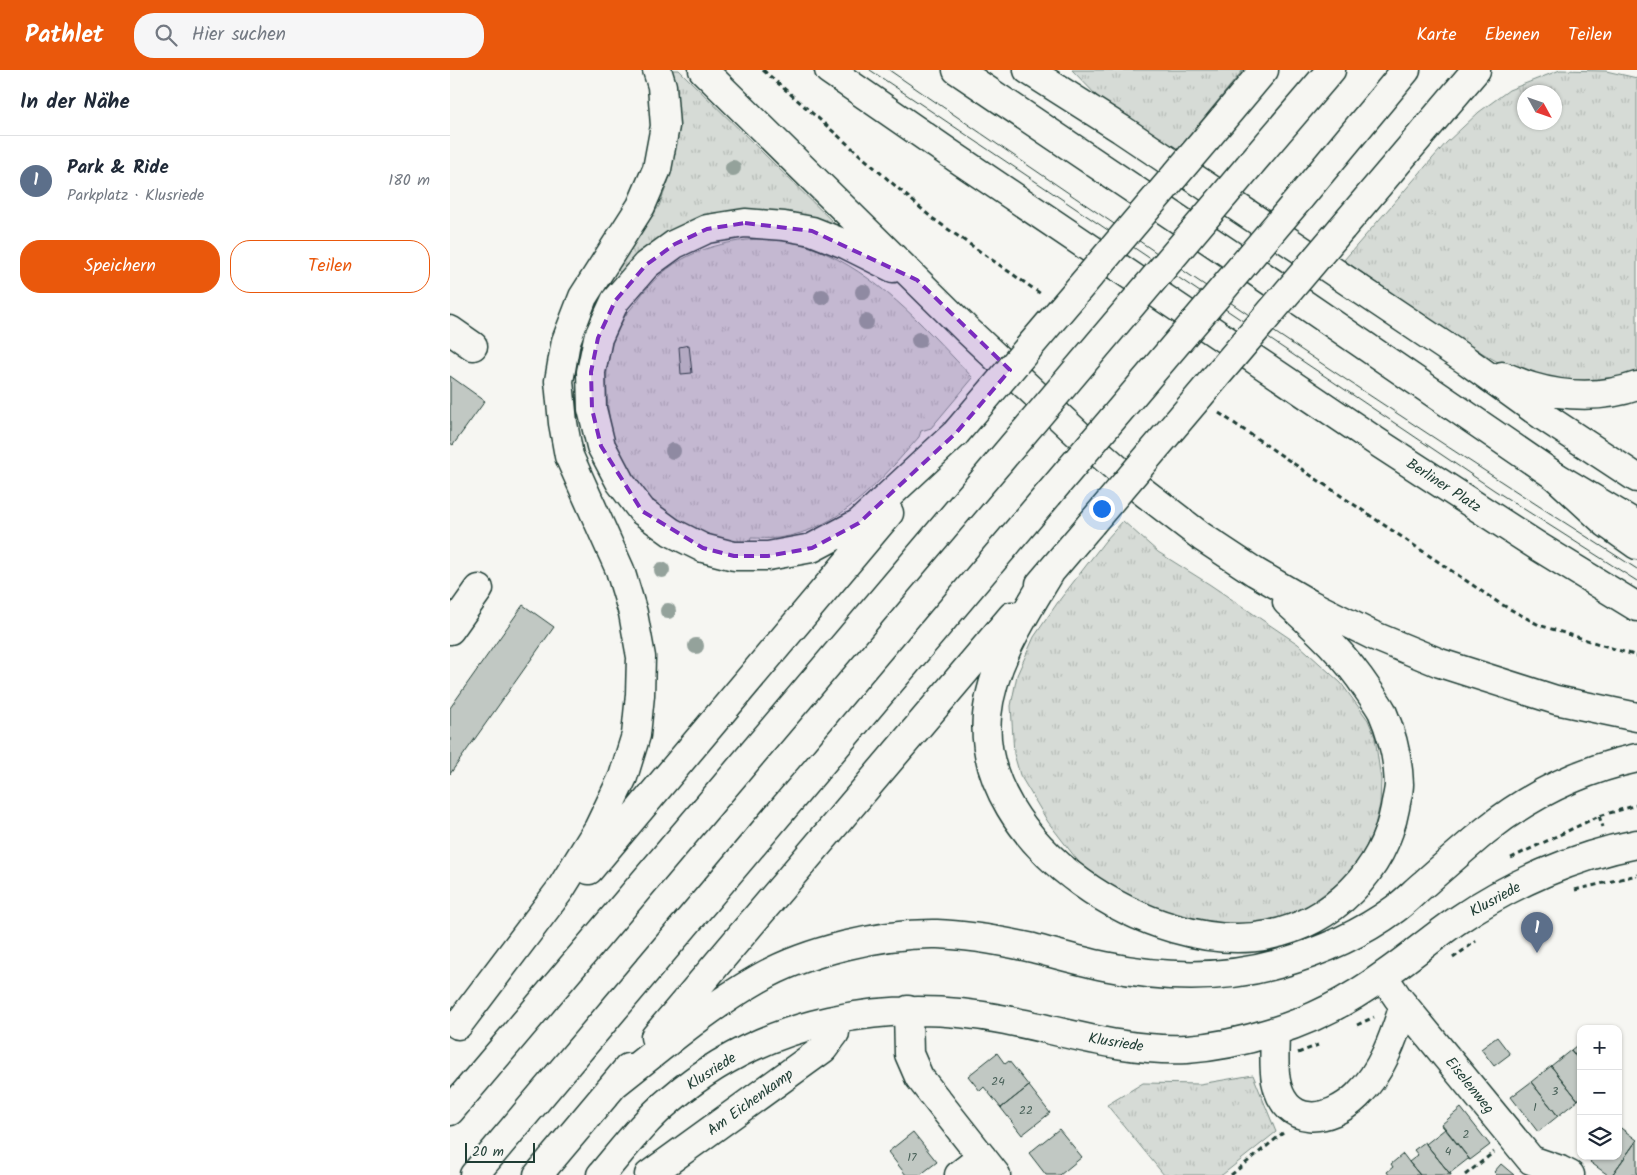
<!DOCTYPE html>
<html lang="de">
<meta charset="utf-8">
<style>
body{margin:0;font-family:Kalam,sans-serif;background:#f6f6f7;color:#1f2937}
.controls{position:absolute;right:15px;bottom:15px;display:grid;overflow:hidden;border-radius:10px;box-shadow:0 1px 4px #0004}
.controls button{width:45px;height:45px;display:grid;place-items:center;padding:0;border:0;border-bottom:1px solid #e0e1e3;background:#fff;color:#1f2937;font:25px sans-serif}
.compass{position:absolute;left:1067px;top:15px;width:45px;height:45px;border-radius:50%;background:#fff;box-shadow:0 1px 4px #0004;rotate:130deg}
.scale{position:absolute;left:15px;bottom:12px;width:70px;box-sizing:border-box;padding-left:5px;border:2px solid #1f3d34;border-top:0;font-size:14px;line-height:18px;white-space:nowrap;color:#1f3d34;-webkit-text-stroke:4px #f6f6f2;paint-order:stroke}
.you{position:absolute;left:651px;top:438px;width:18px;height:18px;margin:-12px;border:4px solid #fff;border-radius:50%;background:#1a73e8;box-shadow:0 0 0 8px #1a73e833}
.badge{display:grid;place-items:center;width:32px;height:32px;border-radius:50%;background:#ea580c;color:#fff;font-size:16px;font-weight:700}
.pin{position:absolute;translate:-50% -41px;filter:drop-shadow(0 1px 2px #0008)}
.pin::after{content:'';position:absolute;top:26px;width:18px;height:15px;background:inherit;clip-path:polygon(0 0,100% 0,50% 100%)}
.list{margin:0;padding:0;list-style:none}
h2{display:flex;justify-content:space-between;align-items:center;height:65px;margin:0;padding:0 20px;font-size:21px}
h2 small{font-size:16px;font-weight:400;color:#747a83}
.list li{display:grid;grid-template-columns:32px 1fr auto;gap:15px;align-items:center;box-sizing:border-box;height:90px;padding:0 20px;border-top:1px solid #e0e1e3}
.list b{display:block;font-size:19px;white-space:nowrap}
.list p{margin:0;font-size:16px;white-space:nowrap;color:#747a83}
.list em{font-size:16px;font-style:normal;color:#747a83}
.actions{display:flex;gap:10px;padding:15px 20px}
.actions a{flex:1;padding:11px 0;border:1px solid #ea580c;border-radius:20px;text-align:center;font-size:18px;color:#ea580c}
.actions .main{background:#ea580c;color:#fff}
.icon{flex:none;width:28px;height:28px;fill:none;stroke:currentColor;stroke-width:2;stroke-linecap:round;stroke-linejoin:round}
.map{position:relative;flex:none;width:1187px;height:1105px;overflow:hidden}
header{display:flex;align-items:center;gap:30px;box-sizing:border-box;height:70px;padding:0 25px;background:#ea580c;color:#fff}
header strong{font-size:24px}
nav{display:flex;gap:28px;margin-inline-start:auto;font-size:18px}
.search{width:350px;height:45px;background:#f6f6f7;display:flex;align-items:center;gap:12px;box-sizing:border-box;padding:0 18px;border-radius:20px;color:#747a83;font-size:19px}
main{display:flex}
aside{flex:1;background:#fff}
.map>svg:first-child{display:block}
.grass{fill:url(#grass-tufts);stroke:#7a8c85;fill-rule:evenodd}
.building{fill:#c1c8c3;stroke:#1f3d34}
.lines{fill:none;stroke-linecap:round;stroke-linejoin:round}
.minor-casing{stroke:#1f3d34;stroke-width:31}
.major-casing{stroke:#1f3d34;stroke-width:31}
.highway-casing{stroke:#1f3d34;stroke-width:31}
.path{stroke:#1f3d34;stroke-width:3;stroke-dasharray:5 4;stroke-linecap:butt}
.minor{stroke:#f6f6f2;stroke-width:28}
.major{stroke:#f6f6f2;stroke-width:28}
.highway{stroke:#f6f6f2;stroke-width:28}
.tram{stroke:#1f3d34;stroke-width:1}
.highway-bridge-casing{stroke:#1f3d34;stroke-width:31;stroke-linecap:butt}
.highway-bridge{stroke:#f6f6f2;stroke-width:28}
.tree{fill:#94a29b}
.marked{fill:#7b2cbf;fill-opacity:0.2;stroke:#7b2cbf;stroke-width:4;stroke-dasharray:10 6;stroke-linejoin:round}
.labels{text-anchor:middle;stroke-width:5;stroke-linejoin:round;paint-order:stroke}
.number-label{font-size:12px;fill:#486058}
.street-label{font-size:15px;fill:#1f3d34;stroke:#f6f6f2}
</style>
<header>
<strong>Pathlet</strong>
<div class="search"><svg class="icon" aria-label="search" viewBox="0 0 24 24"><circle cx="10" cy="10" r="6"/><path d="M15 15l6 6"/></svg>Hier suchen</div>
<nav><a>Karte</a><a>Ebenen</a><a>Teilen</a></nav>
</header>
<main>
<aside>
<h2>In der Nähe<small></small></h2>
<ul class="list">
<li><span class="badge" style="background:#5c6f8a">1</span><div><b>Park &amp; Ride</b><p>Parkplatz · Klusriede</p></div><em>180 m</em></li>
</ul>
<div class="actions"><a class="main">Speichern</a><a>Teilen</a></div>
</aside>
<div class="map">
<svg width="1187" height="1105" viewBox="0 0 1187 1105">
<defs>
<pattern id="grass-tufts" width="24" height="20" patternUnits="userSpaceOnUse" patternTransform="scale(1.25)"><rect width="24" height="20" fill="#d6dbd6"/><path d="M3 7l-1-3M5 7V3M7 7l1-3M15 17l-1-3M17 17v-4M19 17l1-3" fill="none" stroke="#b7bdb8"/></pattern>
</defs>
<rect width="100%" height="100%" fill="#f6f6f2"/>
<filter id="ink" filterUnits="userSpaceOnUse"><feTurbulence type="fractalNoise" baseFrequency=".02" numOctaves="2"/><feDisplacementMap in="SourceGraphic" scale="10" xChannelSelector="R" yChannelSelector="G"/><feConvolveMatrix kernelMatrix="1 2 1 2 8 2 1 2 1" color-interpolation-filters="sRGB"/></filter>
<g filter="url(#ink)">
<!-- grass -->
<path class="grass" d="M219,0H229L392,161L372,155L213,170L208,169L184,189L171,203L167,199L209,136L218,112L223,85Z
M622,0H793L726,82L649,28Z
M1110,0L1156,1L1187,8V307L1128,316L1053,295L1005,267L894,190L996,73L1029,42L1059,20ZM1074,22H1104V52H1074Z
M307,169C331,169 355,173 377,184C435,211 480,263 523,308L481,358L471,361L469,367C430,411 390,460 328,468C319,469 310,468 301,468L300,473C291,472 282,471 274,469C252,465 220,448 203,434C192,425 175,398 169,385C164,375 162,362 160,352C155,320 154,285 169,255C174,246 181,239 187,231C216,189 257,173 307,169Z
M673,451L708,482L759,514L848,574L891,613L918,650L925,667L931,710L930,734L924,759L916,777L904,797L891,811L862,833L847,841L818,852L782,854L749,853L687,833L638,804L598,752L570,705L564,684L561,636L567,605L584,567L608,532L655,471Z
M803,1005L826,1062L772,1105H714L657,1035L693,1013L750,1014Z"/>
<!-- building -->
<path class="building" d="M239,275L242,303L231,304L229,277Z
M0,306L35,331L3,375L0,373Z
M73,535L104,557L0,704V638Z
M1047,967L1060,984L1044,996L1031,979Z
M1131,972V993L1121,980Z
M1121,980L1131,993V1028L1128,1030L1101,996Z
M547,983L555,994L559,991L579,1016L551,1038L534,1017L530,1021L518,1006Z
M1101,996L1128,1030L1108,1046L1081,1012Z
M1081,1012L1108,1046L1088,1062L1061,1027Z
M579,1016L600,1043L572,1065L551,1038Z
M1011,1038L1040,1075L1020,1090L992,1054Z
M991,1054L1020,1090L1018,1089L1000,1103L1001,1105L976,1074L995,1059Z
M1168,1056L1187,1070L1162,1105H1158L1140,1092L1144,1086H1168Z
M609,1059L632,1087L610,1105H596L579,1083Z
M463,1062L487,1092L470,1105H456L438,1082Z
M1187,1070V1105H1162Z
M975,1072L976,1074L1001,1105H970L959,1092L968,1085L964,1080Z
M953,1084L959,1092L970,1105H939L937,1102L943,1097L941,1094Z
M1051,1094L1064,1105H1047L1044,1102Z"/>
<g class="lines">
<!-- minor casing -->
<g class="minor-casing">
<path id="minor" d="M0,260L23,276
M0,560L29,519
M933,906L948,928L1081,1090L1110,1100L1120,1105
M458,940L459,984L469,1007L546,1105
M825,961C825,977 823,995 826,1011C835,1058 879,1053 907,1026C932,1002 944,967 954,935
M151,1105C173,1079 194,1051 221,1029C313,950 438,926 556,950C616,962 676,982 737,979C766,977 794,971 822,962C862,950 900,930 934,905C959,888 983,867 1008,850C1061,814 1124,786 1187,774
M199,1105L373,979L385,963L384,950
M509,1105L532,1087"/>
</g>
<!-- major casing -->
<g class="major-casing">
<path id="major" d="M379,0L499,83L927,372L1089,477L1187,537
M507,0L854,234L1105,406L1156,453L1187,475"/>
</g>
<!-- highway casing -->
<g class="highway-casing">
<path id="highway" d="M253,0L518,261L630,366L691,420L752,467L805,502L860,534L922,565L990,593L1106,630L1187,647
M578,0L671,59L1017,291L1093,346L1187,408
M757,68L814,0
M799,96L881,0
M849,129L956,0
M892,158L1026,0
M443,198L395,174L362,161L334,156L295,153L257,159L225,174L196,195L165,231L148,268L141,302L142,339L151,376L170,412L192,441L221,462L253,478L284,486H318L362,478L409,453L506,363
M1052,306C1062,309 1072,314 1082,317C1115,327 1154,328 1187,316
M1105,406L1187,455
M601,501C574,546 542,593 537,646C526,774 703,888 819,865C883,852 933,802 945,738C946,730 949,722 949,714C948,688 942,664 932,641C928,634 923,627 918,620C895,585 868,560 837,532
M590,514L641,454
M139,800L439,443
M8,955L110,820L148,759L173,707L186,665L190,625L191,587L183,543L170,500L119,386L113,353L109,311L116,271L133,227L191,136L207,99L215,56L212,16L207,0
M205,967L562,546
M166,1013C212,977 257,938 308,909C356,881 432,863 487,864C520,865 551,871 583,878C606,884 630,891 654,896C712,908 771,910 828,894C870,882 910,865 945,839C956,831 965,821 975,813C995,795 1015,778 1035,761C1080,725 1131,700 1187,688
M0,1041L549,392
M24,1105L598,425
M88,1105L178,998"/>
</g>
<!-- path -->
<path class="path" d="M313,0L482,148L591,224
M769,343L1049,533L1089,555L1187,586
M1149,746L1153,757
M1061,788L1149,746L1187,735
M1125,820L1187,805
M1003,888L1026,871
M907,955L924,947
M848,983L868,975
M781,1105L833,1063
M1015,1105L1044,1082"/>
<!-- minor -->
<use href="#minor" class="minor"/>
<!-- major -->
<use href="#major" class="major"/>
<!-- highway -->
<use href="#highway" class="highway"/>
<!-- tram -->
<path class="tram" d="M420,0L1044,420L1187,511
M439,0C686,170 934,338 1187,499"/>
<!-- highway-bridge casing -->
<g class="highway-bridge-casing">
<path id="highway-bridge" d="M506,363L757,68
M549,392L799,96
M598,425L849,129
M641,454L892,158"/>
</g>
<!-- highway-bridge -->
<use href="#highway-bridge" class="highway-bridge"/>
</g>
<!-- trees -->
<g class="tree">
<circle cx="283" cy="98" r="8"/>
<circle cx="413" cy="222" r="8"/>
<circle cx="372" cy="227" r="8"/>
<circle cx="416" cy="252" r="8"/>
<circle cx="469" cy="270" r="8"/>
<circle cx="223" cy="381" r="8"/>
<circle cx="212" cy="500" r="8"/>
<circle cx="218" cy="541" r="8"/>
<circle cx="246" cy="576" r="8"/>
</g>
</g>
<!-- marked area -->
<path class="marked" d="M295,153L362,161L467,210L560,300L506,363L409,453L362,478L318,486H284L253,478L192,441L151,376L142,339L141,302L148,268L165,231L196,195L225,174L257,159Z"/>
<g class="labels">
<!-- number labels -->
<g class="number-label">
<text x="548" y="1015">24</text>
<text x="1105" y="1025">3</text>
<text x="1085" y="1041">1</text>
<text x="576" y="1044">22</text>
<text x="1016" y="1068">2</text>
<text x="998" y="1085">4</text>
<text x="462" y="1091">17</text>
</g>
<!-- street labels -->
<g class="street-label">
<text transform="translate(994 415) rotate(33)" y="5">Berliner Platz</text>
<text transform="translate(1045 829) rotate(-29)" y="5">Klusriede</text>
<text transform="translate(666 972) rotate(9)" y="5">Klusriede</text>
<text transform="translate(261 1001) rotate(-33)" y="5">Klusriede</text>
<text transform="translate(1020 1015) rotate(51)" y="5">Eiselenweg</text>
<text transform="translate(300 1032) rotate(-36)" y="5">Am Eichenkamp</text>
</g>
</g>
</svg>
<div class="controls">
<button>+</button>
<button>−</button>
<button><svg class="icon" aria-label="layers" viewBox="0 0 24 24"><path d="M12 4l9 5-9 5-9-5zM3 14l9 5 9-5"/></svg></button>
</div>
<svg class="compass" viewBox="-18 -18 36 36"><path d="M0-13l5 13h-10z" fill="#e53935"/><path d="M0 13l5-13h-10z" fill="#747a83"/></svg>
<div class="scale">20 m</div>
<div class="you"></div>
<div class="pin badge" style="left:1087px;top:883px;background:#5c6f8a">1</div>
</div>
</main>
